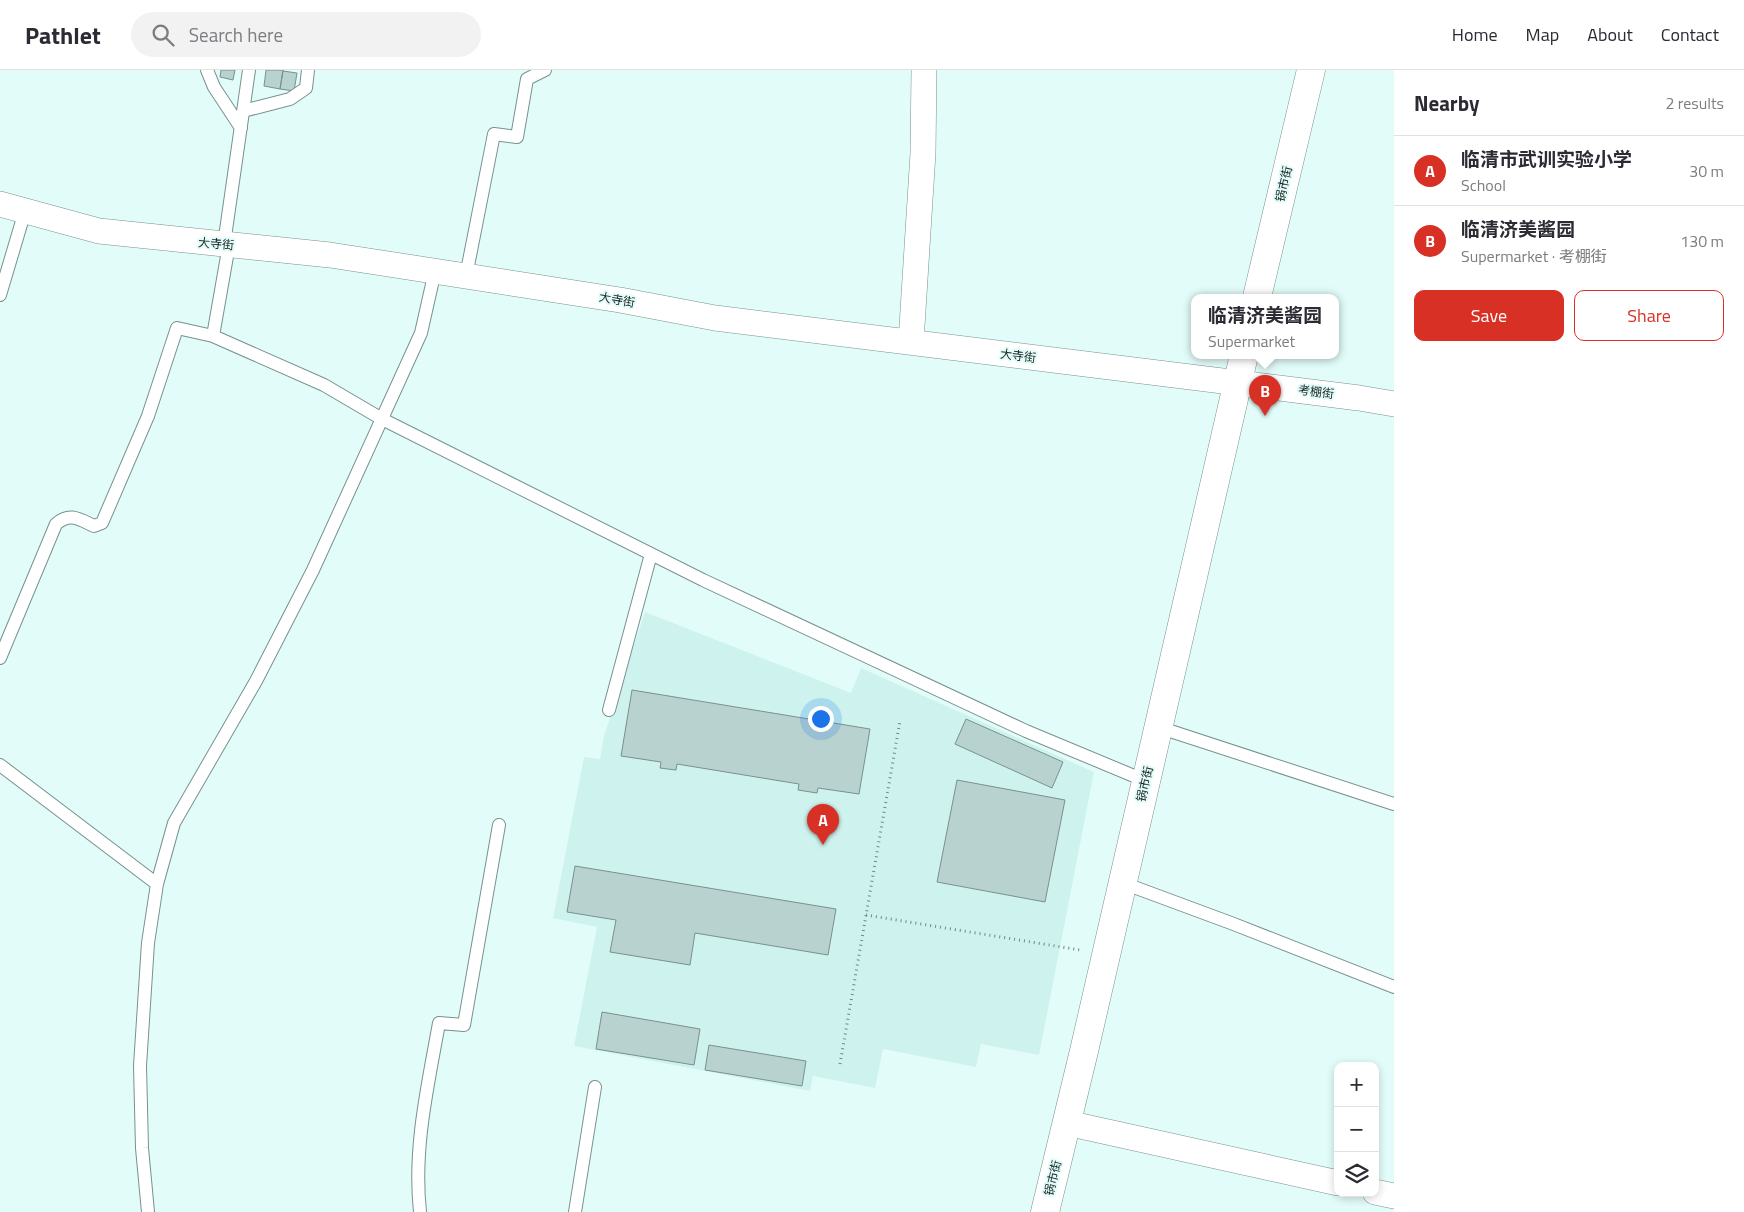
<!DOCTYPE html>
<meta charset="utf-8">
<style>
body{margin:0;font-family:"Titillium Web","Noto Sans SC",sans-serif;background:#f2f2f3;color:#2b2b33}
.controls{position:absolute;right:15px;bottom:15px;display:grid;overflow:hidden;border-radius:10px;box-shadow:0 2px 8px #0003}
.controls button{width:45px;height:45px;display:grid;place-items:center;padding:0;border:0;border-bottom:1px solid #e1e1e2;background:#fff;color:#2b2b33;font:25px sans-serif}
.you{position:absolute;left:820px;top:648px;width:18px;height:18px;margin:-12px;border:4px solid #fff;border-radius:50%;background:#1a73e8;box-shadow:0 0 0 8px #1a73e833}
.badge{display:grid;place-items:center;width:32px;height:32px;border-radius:50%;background:#d93025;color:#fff;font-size:16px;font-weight:700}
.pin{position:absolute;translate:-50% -41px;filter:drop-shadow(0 1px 2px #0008)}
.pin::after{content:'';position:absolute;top:26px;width:18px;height:15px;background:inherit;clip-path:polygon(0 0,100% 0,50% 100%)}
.popup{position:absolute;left:1191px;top:224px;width:148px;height:65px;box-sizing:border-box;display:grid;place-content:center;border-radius:10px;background:#fff;filter:drop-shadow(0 1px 4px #0005);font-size:16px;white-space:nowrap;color:#7c7c81}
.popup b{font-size:19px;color:#2b2b33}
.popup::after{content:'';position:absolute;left:50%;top:100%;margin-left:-10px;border:10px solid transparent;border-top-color:#fff}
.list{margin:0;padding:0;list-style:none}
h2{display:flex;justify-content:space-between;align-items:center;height:65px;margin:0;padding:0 20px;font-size:21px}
h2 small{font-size:16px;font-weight:400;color:#7c7c81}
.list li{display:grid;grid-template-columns:32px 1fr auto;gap:15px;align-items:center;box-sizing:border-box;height:70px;padding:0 20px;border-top:1px solid #e1e1e2}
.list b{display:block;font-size:19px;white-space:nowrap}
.list p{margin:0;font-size:16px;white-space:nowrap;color:#7c7c81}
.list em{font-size:16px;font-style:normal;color:#7c7c81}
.actions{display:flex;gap:10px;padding:15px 20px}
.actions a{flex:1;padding:11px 0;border:1px solid #d93025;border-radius:10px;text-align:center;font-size:18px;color:#d93025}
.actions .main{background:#d93025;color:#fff}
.icon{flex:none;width:28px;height:28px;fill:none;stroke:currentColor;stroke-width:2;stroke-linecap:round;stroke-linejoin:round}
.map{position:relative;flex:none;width:1394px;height:1142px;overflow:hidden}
header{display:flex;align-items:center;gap:30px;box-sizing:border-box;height:70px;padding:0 25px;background:#fff;border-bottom:1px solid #e1e1e2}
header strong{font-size:24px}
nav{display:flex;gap:28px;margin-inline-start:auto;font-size:18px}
.search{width:350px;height:45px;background:#f2f2f3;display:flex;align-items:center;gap:12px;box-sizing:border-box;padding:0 18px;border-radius:28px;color:#7c7c81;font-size:19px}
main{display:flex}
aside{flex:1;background:#fff}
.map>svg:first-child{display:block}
.built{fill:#cef3ee}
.building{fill:#b8d2cf;stroke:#79918e}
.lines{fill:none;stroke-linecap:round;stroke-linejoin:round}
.lane-casing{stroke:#79918e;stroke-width:14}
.street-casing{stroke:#79918e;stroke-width:26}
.secondary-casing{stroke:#79918e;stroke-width:29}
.path{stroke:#758785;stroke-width:3;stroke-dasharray:1 4;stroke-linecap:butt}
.lane{stroke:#fff;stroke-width:12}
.street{stroke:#fff;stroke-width:25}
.secondary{stroke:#fff;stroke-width:28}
.labels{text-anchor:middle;stroke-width:4;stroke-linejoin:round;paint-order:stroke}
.street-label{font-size:12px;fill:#192322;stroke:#e2fcf9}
</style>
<header>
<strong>Pathlet</strong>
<div class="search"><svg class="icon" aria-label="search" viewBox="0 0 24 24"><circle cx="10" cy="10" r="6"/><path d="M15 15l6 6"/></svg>Search here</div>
<nav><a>Home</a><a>Map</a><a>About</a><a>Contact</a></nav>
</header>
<main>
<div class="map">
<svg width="1394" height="1142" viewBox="0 0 1394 1142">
<rect width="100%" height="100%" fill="#e2fcf9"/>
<!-- built -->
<path class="built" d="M645,542L851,623L861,598L1094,702L1039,985L981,974L976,997L883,979L875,1018L813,1006L810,1021L574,976L597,857L553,848L584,687L600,689L604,666Z"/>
<!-- building -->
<path class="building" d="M221,0H235L233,10L220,7Z
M266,0H283L280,19L264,16Z
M283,1L297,3L294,21L280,19Z
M632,620L870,659L859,724L818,718L817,723L798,720L799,714L677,694L676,700L660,698L661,692L621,686Z
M966,649L1063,692L1052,718L955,674Z
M957,710L1065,730L1045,832L937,812Z
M575,796L836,839L828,885L695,863L690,895L610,882L616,850L567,842Z
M602,942L700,959L694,995L596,979Z
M709,975L806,991L802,1016L705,1000Z"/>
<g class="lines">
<!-- lane casing -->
<g class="lane-casing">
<path id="lane" d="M207,0L214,17L241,58
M243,41L290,29L306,18L308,0
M224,174L249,0
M466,206L494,64L517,67L527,9L545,0
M0,225L25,141
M213,266L324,315L382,349L703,510L1026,661L1146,711
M0,588L56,454C70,442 79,449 94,456L102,453L148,346L177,258L213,266L229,175
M609,640L651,484
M1158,657L1394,734
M0,695L157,814
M1123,813L1231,853L1394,917
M148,1142L142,1078L140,996L148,873L157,814L174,753L256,611L313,500L421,263L435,201
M420,1142C413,1078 428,1015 439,953L464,955L499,755
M575,1142L595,1017"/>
</g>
<!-- street casing -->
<g class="street-casing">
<path id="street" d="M0,134L99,161L330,185L620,230L715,248L1359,328L1394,334
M911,272L923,83L924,0
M1067,1053L1338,1113
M1375,1122L1394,1126"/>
</g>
<!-- secondary casing -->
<g class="secondary-casing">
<path id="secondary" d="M1257,227L1311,0
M1045,1142L1084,981L1244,285"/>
</g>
<!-- path -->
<path class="path" d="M866,845L1080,880
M840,994L900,651"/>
<!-- lane -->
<use href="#lane" class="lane"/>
<!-- street -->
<use href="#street" class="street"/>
<!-- secondary -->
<use href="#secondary" class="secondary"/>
</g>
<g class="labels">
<!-- street labels -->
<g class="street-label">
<text transform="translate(1284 114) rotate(-77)" y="4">锅市街</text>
<text transform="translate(216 174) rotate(5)" y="4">大寺街</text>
<text transform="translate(617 230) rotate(10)" y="4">大寺街</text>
<text transform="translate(1018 286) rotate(7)" y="4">大寺街</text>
<text transform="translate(1316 322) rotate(7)" y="4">考棚街</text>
<text transform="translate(1145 714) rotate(-77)" y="4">锅市街</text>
<text transform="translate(1053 1108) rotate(-76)" y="4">锅市街</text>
</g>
</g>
</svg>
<div class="controls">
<button>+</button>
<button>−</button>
<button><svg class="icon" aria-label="layers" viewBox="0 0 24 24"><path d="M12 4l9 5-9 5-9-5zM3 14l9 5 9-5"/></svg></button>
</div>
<div class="you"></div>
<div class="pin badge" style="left:823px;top:775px">A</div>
<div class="pin badge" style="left:1265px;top:346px">B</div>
<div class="popup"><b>临清济美酱园</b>Supermarket</div>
</div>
<aside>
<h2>Nearby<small>2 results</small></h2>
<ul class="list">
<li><span class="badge">A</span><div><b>临清市武训实验小学</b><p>School</p></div><em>30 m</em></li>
<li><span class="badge">B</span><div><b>临清济美酱园</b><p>Supermarket · 考棚街</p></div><em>130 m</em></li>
</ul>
<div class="actions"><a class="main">Save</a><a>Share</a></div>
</aside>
</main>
